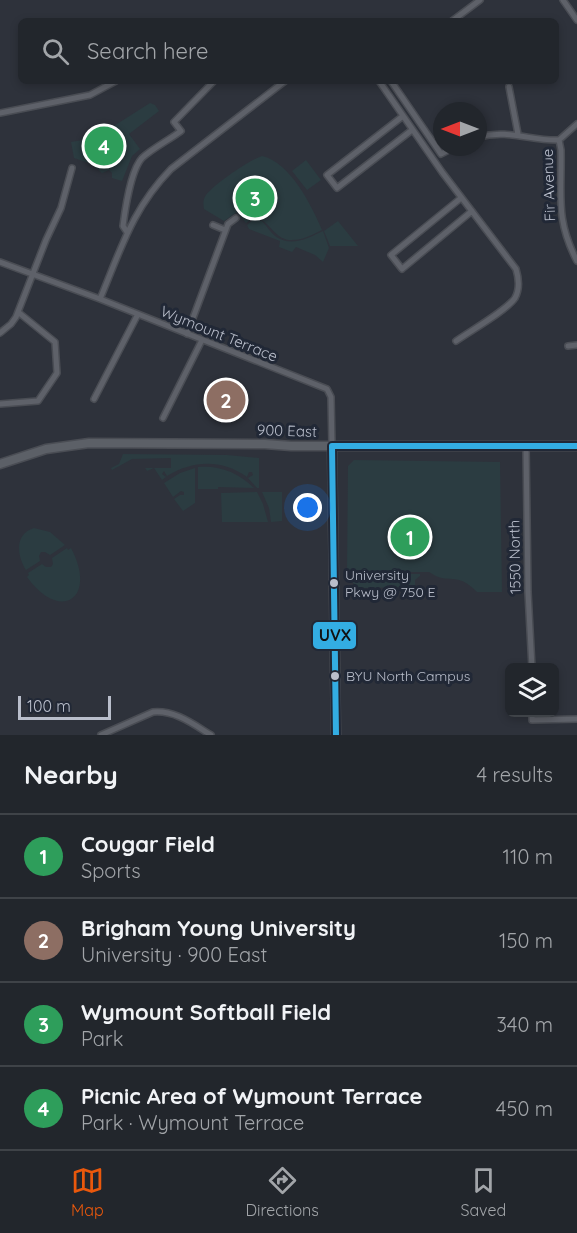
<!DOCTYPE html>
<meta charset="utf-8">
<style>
body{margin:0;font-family:Quicksand,sans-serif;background:#2a2e34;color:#f1f3f6}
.controls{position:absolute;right:18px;bottom:18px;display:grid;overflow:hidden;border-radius:9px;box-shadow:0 3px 9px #0003}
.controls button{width:54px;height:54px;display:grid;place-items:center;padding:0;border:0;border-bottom:2px solid #3f4348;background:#22262c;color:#f1f3f6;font:30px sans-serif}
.compass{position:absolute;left:433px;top:102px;width:54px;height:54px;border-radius:50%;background:#22262c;box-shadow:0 3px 9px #0003;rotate:270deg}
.scale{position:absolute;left:18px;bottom:15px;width:93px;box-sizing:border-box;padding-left:6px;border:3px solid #b9becb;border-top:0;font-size:16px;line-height:21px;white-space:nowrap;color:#b9becb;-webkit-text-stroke:4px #212836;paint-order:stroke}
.you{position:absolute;left:308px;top:508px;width:21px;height:21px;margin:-15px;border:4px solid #fff;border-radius:50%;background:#1a73e8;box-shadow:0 0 0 9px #1a73e833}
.badge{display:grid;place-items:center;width:39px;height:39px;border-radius:50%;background:#ea580c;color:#fff;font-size:20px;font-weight:700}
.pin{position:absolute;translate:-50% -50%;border:3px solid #fff;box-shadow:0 2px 6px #0006}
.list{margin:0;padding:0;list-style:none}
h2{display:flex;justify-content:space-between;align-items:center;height:78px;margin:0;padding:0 24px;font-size:26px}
h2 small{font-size:20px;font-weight:400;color:#a2a5a9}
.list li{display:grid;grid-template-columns:39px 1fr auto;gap:18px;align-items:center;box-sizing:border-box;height:84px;padding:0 24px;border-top:2px solid #3f4348}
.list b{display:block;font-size:22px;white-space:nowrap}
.list p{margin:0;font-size:20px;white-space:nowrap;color:#a2a5a9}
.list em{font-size:20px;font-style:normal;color:#a2a5a9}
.icon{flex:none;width:33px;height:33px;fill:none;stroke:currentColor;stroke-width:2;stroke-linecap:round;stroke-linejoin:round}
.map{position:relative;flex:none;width:577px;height:735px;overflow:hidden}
.search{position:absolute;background:#22262c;box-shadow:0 3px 9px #0003;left:18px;right:18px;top:18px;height:66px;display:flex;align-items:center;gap:15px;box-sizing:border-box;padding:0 21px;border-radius:9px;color:#a2a5a9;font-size:22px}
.sheet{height:414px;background:#22262c}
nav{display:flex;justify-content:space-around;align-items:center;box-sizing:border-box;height:84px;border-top:2px solid #3f4348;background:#22262c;font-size:16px;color:#a2a5a9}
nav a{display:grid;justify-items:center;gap:3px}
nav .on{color:#ea580c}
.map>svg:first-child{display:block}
.green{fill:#2b3c41}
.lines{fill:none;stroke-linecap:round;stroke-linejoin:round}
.minor-casing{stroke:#4a4d54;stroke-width:8}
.secondary-casing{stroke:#4a4d54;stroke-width:11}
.minor{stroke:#5e6169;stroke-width:5}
.secondary{stroke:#5c6067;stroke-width:8}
.bus-1-casing{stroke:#212836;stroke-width:10}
.bus-1{stroke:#33ade3;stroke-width:6}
.bus-dot{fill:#b9becb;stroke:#212836;stroke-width:2}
.labels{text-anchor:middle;stroke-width:6;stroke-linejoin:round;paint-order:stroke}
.bus-label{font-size:14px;fill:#b9becb;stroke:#212836;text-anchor:start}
.street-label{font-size:15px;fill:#b9becb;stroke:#212836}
.line-badge{stroke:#212836;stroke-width:2}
.pale-badge-label{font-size:16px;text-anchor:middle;font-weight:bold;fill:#111}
</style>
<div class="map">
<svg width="577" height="735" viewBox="0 0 577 735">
<rect width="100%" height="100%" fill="#2e323b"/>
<!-- green -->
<path class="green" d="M150,103L155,105L159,111L129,134L140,149L132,156L122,181L112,178V173L109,170L102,173L92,164L74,158L71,142L95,138Z
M262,156C290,162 312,206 322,230C312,235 301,241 289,240C270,238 266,208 246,223L237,212L224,221L204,209C203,204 203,199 206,195C216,183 248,161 262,156Z
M306,160L321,180L307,190L292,171Z
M254,219L262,221C267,226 270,232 275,236C291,248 308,238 323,231L329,248L323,262L315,255L296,247L292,252L279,247L280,241L249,229L247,225Z
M338,221L358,246H330L324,231Z
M123,454L227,455L259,458V488H257L248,478L253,475L252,472H249L247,477C222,459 193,460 167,476L164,471L162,474L166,477L162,480L154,468L147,471L145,468H171V458L132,459L112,470L111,468L119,464Z
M354,460L500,462L502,592H477C456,570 449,586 429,572H347L348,466Z
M198,467C220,465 239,473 254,488L218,487V489H198Z
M195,468V503L183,511L174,499L180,495H184V492L181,491L173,497L164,483L180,473Z
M257,492L263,504L268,522H222L221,493Z
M262,492H282V521L271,522L269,508Z
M34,528L50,532L65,545L50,555L45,552H41L39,556L40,561L26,570C17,556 14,534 34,528Z
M67,548L68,550L71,548C98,599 60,623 27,577L29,575L28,573L42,564L46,567H51L53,564L52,558Z
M353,574H420V576L415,580V587L360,588L353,583Z"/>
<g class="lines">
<!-- minor casing -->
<g class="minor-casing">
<path id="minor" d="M563,0L577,20
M452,21L480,0
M379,81L442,172L516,269C519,279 520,289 515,298C506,311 470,331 456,341
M391,81L441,154L455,147
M509,87L518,134
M0,113L90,95L116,81
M403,116L327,175L337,188L412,130
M478,137C510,129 530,141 559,140L577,124
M559,140L561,150C562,195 555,219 577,261
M461,198L391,255L402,269L472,211
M213,225L225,230
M127,232L123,226C125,210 131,170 142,158C153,148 169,140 181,131L174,122L214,81
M0,262L100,299L327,389L331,397L332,446
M100,299C121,249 132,209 171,169L285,81
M0,333L11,324L16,317L46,240L61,208L72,168
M187,334L228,224L236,218
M568,346L577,345
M94,399L138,314
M0,404L38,401L57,373L55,342L18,312
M163,418L202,340
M526,446L528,592L532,668
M532,712V720L577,719
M101,735L153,712C175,710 193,724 211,735"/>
</g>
<!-- secondary casing -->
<g class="secondary-casing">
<path id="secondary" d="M332,446L336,735
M0,464L46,449L89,443L265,444L291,446H577"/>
</g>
<!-- minor -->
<use href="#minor" class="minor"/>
<!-- secondary -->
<use href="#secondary" class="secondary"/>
<!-- bus-1 casing -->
<g class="bus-1-casing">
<path id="bus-1" d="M332,446L336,735
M332,446H577"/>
</g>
<!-- bus-1 -->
<use href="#bus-1" class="bus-1"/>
</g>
<!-- markers -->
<g class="bus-dot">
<circle cx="334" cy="583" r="5"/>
<circle cx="335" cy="676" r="5"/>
</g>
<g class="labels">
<!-- bus labels -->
<g class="bus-label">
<text x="345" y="580">University<tspan x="345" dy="17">Pkwy @ 750 E</tspan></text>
<text x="346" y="681">BYU North Campus</text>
</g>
<!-- street labels -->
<g class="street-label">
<text transform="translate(549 185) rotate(-92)" y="5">Fir Avenue</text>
<text transform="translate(219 334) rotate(22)" y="5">Wymount Terrace</text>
<text transform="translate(287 431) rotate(2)" y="5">900 East</text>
<text transform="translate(515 557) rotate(-91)" y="5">1550 North</text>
</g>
</g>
<rect class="line-badge" x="312" y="621" width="45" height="29" rx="6" fill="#33ade3"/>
<g class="pale-badge-label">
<text x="335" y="641">UVX</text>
</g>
</svg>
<div class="controls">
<button><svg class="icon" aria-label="layers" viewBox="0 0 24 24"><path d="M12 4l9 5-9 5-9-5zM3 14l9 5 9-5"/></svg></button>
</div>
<svg class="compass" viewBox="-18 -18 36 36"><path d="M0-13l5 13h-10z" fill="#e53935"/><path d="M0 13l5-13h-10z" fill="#a2a5a9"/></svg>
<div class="scale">100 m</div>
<div class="you"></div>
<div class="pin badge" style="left:410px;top:537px;background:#2e9e5b">1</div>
<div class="pin badge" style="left:226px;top:400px;background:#8d6e63">2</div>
<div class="pin badge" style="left:255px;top:198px;background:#2e9e5b">3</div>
<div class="pin badge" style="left:104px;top:146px;background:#2e9e5b">4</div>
<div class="search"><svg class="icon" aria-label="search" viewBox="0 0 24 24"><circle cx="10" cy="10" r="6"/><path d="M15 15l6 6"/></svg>Search here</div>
</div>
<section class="sheet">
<h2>Nearby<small>4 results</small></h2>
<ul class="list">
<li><span class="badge" style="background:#2e9e5b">1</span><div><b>Cougar Field</b><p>Sports</p></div><em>110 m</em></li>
<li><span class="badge" style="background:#8d6e63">2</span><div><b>Brigham Young University</b><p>University · 900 East</p></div><em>150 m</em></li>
<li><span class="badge" style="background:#2e9e5b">3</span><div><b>Wymount Softball Field</b><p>Park</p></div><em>340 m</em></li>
<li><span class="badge" style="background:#2e9e5b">4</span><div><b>Picnic Area of Wymount Terrace</b><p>Park · Wymount Terrace</p></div><em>450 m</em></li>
</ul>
</section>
<nav>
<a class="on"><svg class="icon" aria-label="map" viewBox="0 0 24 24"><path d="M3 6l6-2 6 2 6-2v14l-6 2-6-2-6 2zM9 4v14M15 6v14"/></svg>Map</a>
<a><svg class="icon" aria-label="directions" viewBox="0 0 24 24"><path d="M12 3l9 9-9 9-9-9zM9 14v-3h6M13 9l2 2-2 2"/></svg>Directions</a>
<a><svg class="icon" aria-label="saved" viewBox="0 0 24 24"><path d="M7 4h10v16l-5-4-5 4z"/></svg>Saved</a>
</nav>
